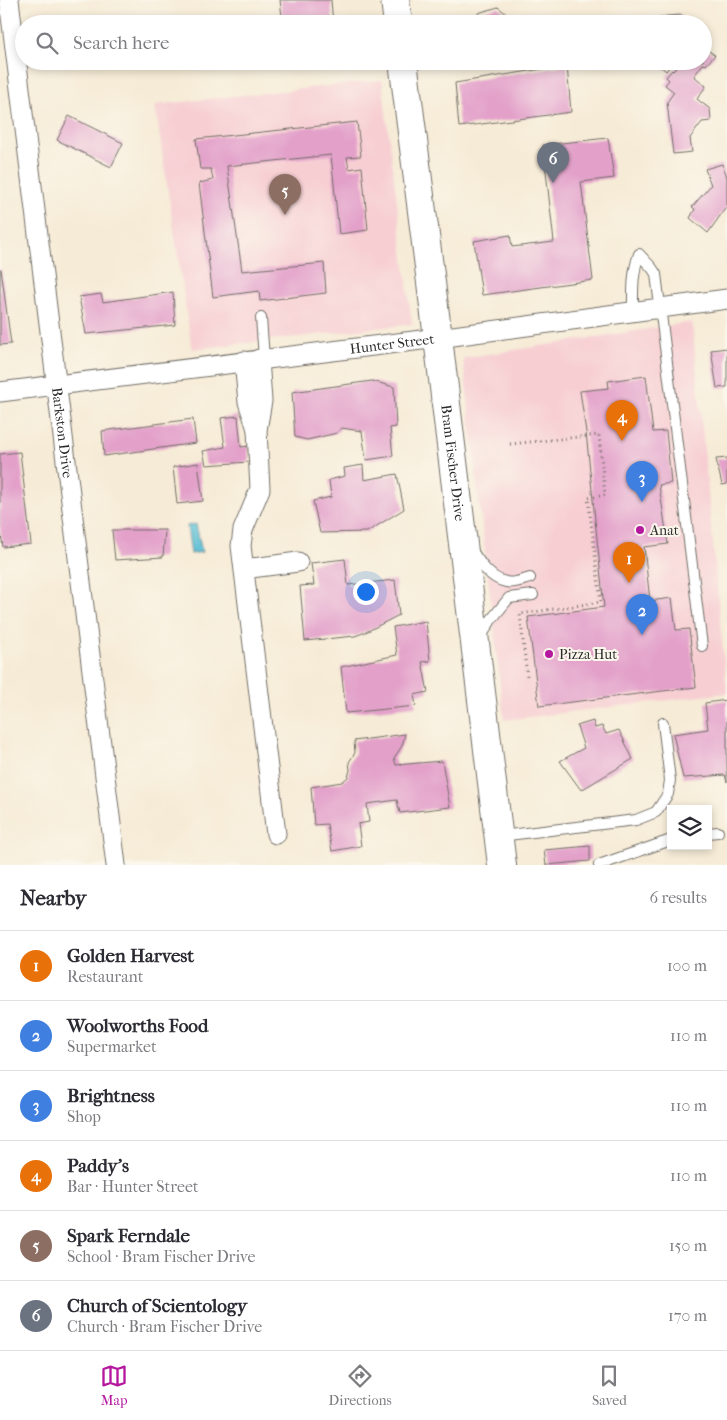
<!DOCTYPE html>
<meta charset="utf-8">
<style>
body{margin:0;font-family:"IM FELL French Canon",serif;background:#f2f2f3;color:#2b2b33}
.controls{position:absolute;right:15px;bottom:15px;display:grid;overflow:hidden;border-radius:0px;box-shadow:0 2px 8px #0003}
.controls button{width:45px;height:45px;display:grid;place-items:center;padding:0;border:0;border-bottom:1px solid #e1e1e2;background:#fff;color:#2b2b33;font:25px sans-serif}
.you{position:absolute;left:365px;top:591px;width:18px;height:18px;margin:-12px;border:4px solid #fff;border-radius:50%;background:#1a73e8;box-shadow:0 0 0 8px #1a73e833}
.badge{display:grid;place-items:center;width:32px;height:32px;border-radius:50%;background:#b5179e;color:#fff;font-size:16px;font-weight:700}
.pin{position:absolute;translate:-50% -41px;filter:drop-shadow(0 1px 2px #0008)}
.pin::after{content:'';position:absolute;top:26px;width:18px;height:15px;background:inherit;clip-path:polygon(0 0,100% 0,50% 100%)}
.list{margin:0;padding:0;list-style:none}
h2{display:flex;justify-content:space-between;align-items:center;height:65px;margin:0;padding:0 20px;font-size:21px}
h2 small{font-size:16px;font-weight:400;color:#7c7c81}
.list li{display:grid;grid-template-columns:32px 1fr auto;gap:15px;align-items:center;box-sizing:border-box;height:70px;padding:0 20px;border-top:1px solid #e1e1e2}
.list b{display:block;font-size:19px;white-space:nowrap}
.list p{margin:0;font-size:16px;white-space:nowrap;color:#7c7c81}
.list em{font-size:16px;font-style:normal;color:#7c7c81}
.icon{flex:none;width:28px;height:28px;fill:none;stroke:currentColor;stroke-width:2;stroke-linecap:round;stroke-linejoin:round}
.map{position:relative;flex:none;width:727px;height:865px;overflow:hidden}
.search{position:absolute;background:#fff;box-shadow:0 2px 8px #0003;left:15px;right:15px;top:15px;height:55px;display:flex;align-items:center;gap:12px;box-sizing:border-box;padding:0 18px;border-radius:28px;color:#7c7c81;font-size:19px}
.sheet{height:485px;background:#fff}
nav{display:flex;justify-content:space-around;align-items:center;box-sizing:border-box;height:70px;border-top:1px solid #e1e1e2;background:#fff;font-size:14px;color:#7c7c81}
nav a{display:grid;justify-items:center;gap:2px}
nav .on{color:#b5179e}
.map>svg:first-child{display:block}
.built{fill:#f7cfd3}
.water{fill:#56bdd4;stroke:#407480}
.building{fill:#e3a1ca}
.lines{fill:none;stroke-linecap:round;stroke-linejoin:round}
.lane-casing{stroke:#726e67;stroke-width:12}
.street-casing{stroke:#726e67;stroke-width:21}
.secondary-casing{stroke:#726e67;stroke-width:30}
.path{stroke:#726e67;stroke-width:3;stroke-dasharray:1 4;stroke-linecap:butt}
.lane{stroke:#fff;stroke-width:10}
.street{stroke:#fff;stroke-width:19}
.secondary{stroke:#fff;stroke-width:28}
.poi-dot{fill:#b5179e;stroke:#fbf7ec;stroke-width:2}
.labels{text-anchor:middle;stroke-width:4;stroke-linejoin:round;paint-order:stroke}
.street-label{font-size:14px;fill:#2b2b2b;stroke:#fbf7ec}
.poi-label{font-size:14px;fill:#2b2b2b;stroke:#fbf7ec;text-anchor:start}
</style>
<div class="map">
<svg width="727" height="865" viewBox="0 0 727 865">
<rect width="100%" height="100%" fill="#fbf7ec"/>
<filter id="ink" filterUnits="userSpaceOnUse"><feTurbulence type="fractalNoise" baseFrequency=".02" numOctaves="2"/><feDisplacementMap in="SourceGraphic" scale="10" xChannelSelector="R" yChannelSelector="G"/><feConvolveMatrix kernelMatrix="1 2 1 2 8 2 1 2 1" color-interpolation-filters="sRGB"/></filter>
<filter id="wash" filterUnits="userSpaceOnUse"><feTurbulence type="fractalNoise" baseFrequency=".0096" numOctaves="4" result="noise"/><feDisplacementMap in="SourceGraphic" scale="20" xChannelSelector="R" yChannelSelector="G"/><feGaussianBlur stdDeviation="1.12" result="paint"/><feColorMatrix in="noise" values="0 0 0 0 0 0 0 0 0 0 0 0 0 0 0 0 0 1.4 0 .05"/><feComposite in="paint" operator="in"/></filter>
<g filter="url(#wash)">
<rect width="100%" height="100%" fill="#f6ebd6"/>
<!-- built -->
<path class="built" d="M382,80L412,324L192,349L155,105Z
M692,322L727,693L504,720L463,358Z"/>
<!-- water -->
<path class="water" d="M196,524L202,552L191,554L187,526Z"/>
<g id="blocks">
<!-- building -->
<path class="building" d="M280,0H331L333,24H259V19L282,17Z
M498,7L519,24H475L477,22L478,13Z
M682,15L683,24H648V20L657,19L667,16Z
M703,47L715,55L706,65L703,64L694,76L706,86L697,99L710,109L711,121L702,122L690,138L692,152L673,154L667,102L674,92L665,85L669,80L666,77L672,70L673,71L676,68L671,65L666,71L659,65L662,61H675L678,64L680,61H703Z
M567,65L571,112L459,127L455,83Z
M69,116L123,143L111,167L57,140Z
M357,122L361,156L347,157L349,169L362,167L368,230L339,234L331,155L227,166L242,271L324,263L326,293L260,301L259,291L213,297L199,183L213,180L211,169H200L196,139Z
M608,138L614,178L581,182L593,280L482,295L474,241L510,235L512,247L554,242L543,145Z
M722,164L727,177V206L708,233L690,218L695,209L692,207L711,185L705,169Z
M0,269H1L11,344L0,345Z
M173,292L175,325L86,334L79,297L101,294L103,302Z
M727,348V387L717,388L711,350Z
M646,376L653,432L666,431L671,483L659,485L668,544L644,547L650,601L672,598L676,630L689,629L696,687L539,706L528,617L604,607L586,432L580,391L609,388L608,381Z
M372,381L394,387L396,427L390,428L393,456L366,460L362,431L341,428L337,433L307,440L295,437L292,392Z
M238,416L241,447L248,446L249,462L206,465L203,451L225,447L221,418Z
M193,419L196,443L104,456L102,431Z
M20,452L31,544L3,547L0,529V454Z
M727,458V484L722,485L716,459Z
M198,463L203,501L177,504L173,467Z
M363,465L364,480L397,474L404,509L367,532L320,533L313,501L331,497L329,480L345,476L344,468Z
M112,530H165L163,557L115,560Z
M345,559L348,585L395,580L399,615L368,631L355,636L305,641L300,586L314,585L311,563Z
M426,621L430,661L422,662L428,692L414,695L416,706L346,713L341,667L397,655L393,627Z
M727,700V782L725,775L683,778L673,734L708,729L705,703Z
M593,721L595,728L602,726L606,734L619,730L633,759L581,790L560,761L584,748L577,726Z
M405,734L402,746L394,758L396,765L442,761L450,807L400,813L397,800L367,804L369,822L358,824L361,846L332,851L327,824L314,825L311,787L342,782L348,777L350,770L349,762L355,753L354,741Z
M590,846V861L546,865L544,850Z"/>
</g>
</g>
<g filter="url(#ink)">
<use href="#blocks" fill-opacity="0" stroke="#726e67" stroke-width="1"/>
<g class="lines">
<!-- lane casing -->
<g class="lane-casing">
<path id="lane" d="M633,312C633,291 632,274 639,254L652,268L656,274L702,646
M261,318L264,358
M471,549C479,562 490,579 506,582C513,584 522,580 530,578
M481,637L491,620L509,598L533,595
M708,833L718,832
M500,836L636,820L656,812L668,794L670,780L663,723
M599,865L671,840"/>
</g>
<!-- street casing -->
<g class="street-casing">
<g id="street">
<path id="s1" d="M9,0L116,865"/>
<path d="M259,359L262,401L257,430L260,489L243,530L241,546L276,834"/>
<path d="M244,361L248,402L257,429"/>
<path id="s2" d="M0,392L438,338L727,299"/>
<path d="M244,569L298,562"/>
</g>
</g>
<!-- secondary casing -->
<g class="secondary-casing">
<g id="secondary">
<path d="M395,0L398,24"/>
<path id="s3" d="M403,61L438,338L502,865"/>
</g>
</g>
<!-- path -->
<path class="path" d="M510,444L599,435L605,495L588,498L601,602L520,614L527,676"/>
<!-- lane -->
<use href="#lane" class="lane"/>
<!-- street -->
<use href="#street" class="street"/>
<!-- secondary -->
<use href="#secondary" class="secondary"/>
</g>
</g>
<!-- markers -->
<g class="poi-dot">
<circle cx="640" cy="530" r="5"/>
<circle cx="549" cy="654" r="5"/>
</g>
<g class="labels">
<!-- street labels -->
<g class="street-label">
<text dy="5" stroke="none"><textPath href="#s2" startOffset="395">Hunter Street</textPath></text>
<text dy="5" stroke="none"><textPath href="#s1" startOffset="436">Barkston Drive</textPath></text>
<text dy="5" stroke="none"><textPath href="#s3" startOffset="405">Bram Fischer Drive</textPath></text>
</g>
<!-- poi labels -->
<g class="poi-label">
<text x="650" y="535">Anat</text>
<text x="559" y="659">Pizza Hut</text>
</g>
</g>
</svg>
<div class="controls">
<button><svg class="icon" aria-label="layers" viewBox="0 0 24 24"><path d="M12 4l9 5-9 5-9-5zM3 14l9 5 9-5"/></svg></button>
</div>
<div class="you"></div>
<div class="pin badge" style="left:629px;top:583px;background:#e8710a">1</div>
<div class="pin badge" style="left:642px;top:635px;background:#3f7fe0">2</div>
<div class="pin badge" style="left:642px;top:502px;background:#3f7fe0">3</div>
<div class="pin badge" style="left:622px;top:441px;background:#e8710a">4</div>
<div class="pin badge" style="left:285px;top:215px;background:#8d6e63">5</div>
<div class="pin badge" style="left:553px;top:183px;background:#6b7280">6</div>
<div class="search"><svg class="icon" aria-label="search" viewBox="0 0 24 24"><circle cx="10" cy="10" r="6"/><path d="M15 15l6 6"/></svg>Search here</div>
</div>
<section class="sheet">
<h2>Nearby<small>6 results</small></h2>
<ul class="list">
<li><span class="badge" style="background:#e8710a">1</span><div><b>Golden Harvest</b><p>Restaurant</p></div><em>100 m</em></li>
<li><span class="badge" style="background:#3f7fe0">2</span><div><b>Woolworths Food</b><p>Supermarket</p></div><em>110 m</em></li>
<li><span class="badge" style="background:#3f7fe0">3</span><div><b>Brightness</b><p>Shop</p></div><em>110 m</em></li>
<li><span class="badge" style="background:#e8710a">4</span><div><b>Paddy's</b><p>Bar · Hunter Street</p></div><em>110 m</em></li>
<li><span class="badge" style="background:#8d6e63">5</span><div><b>Spark Ferndale</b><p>School · Bram Fischer Drive</p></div><em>150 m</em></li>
<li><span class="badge" style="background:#6b7280">6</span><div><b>Church of Scientology</b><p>Church · Bram Fischer Drive</p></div><em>170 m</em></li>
</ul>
</section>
<nav>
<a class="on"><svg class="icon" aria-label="map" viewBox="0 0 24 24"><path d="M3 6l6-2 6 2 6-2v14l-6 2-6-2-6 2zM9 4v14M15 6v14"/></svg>Map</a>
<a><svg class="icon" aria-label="directions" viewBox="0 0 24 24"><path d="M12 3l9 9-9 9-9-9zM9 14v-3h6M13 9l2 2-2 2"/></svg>Directions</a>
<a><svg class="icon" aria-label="saved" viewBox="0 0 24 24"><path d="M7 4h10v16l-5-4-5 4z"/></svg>Saved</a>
</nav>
